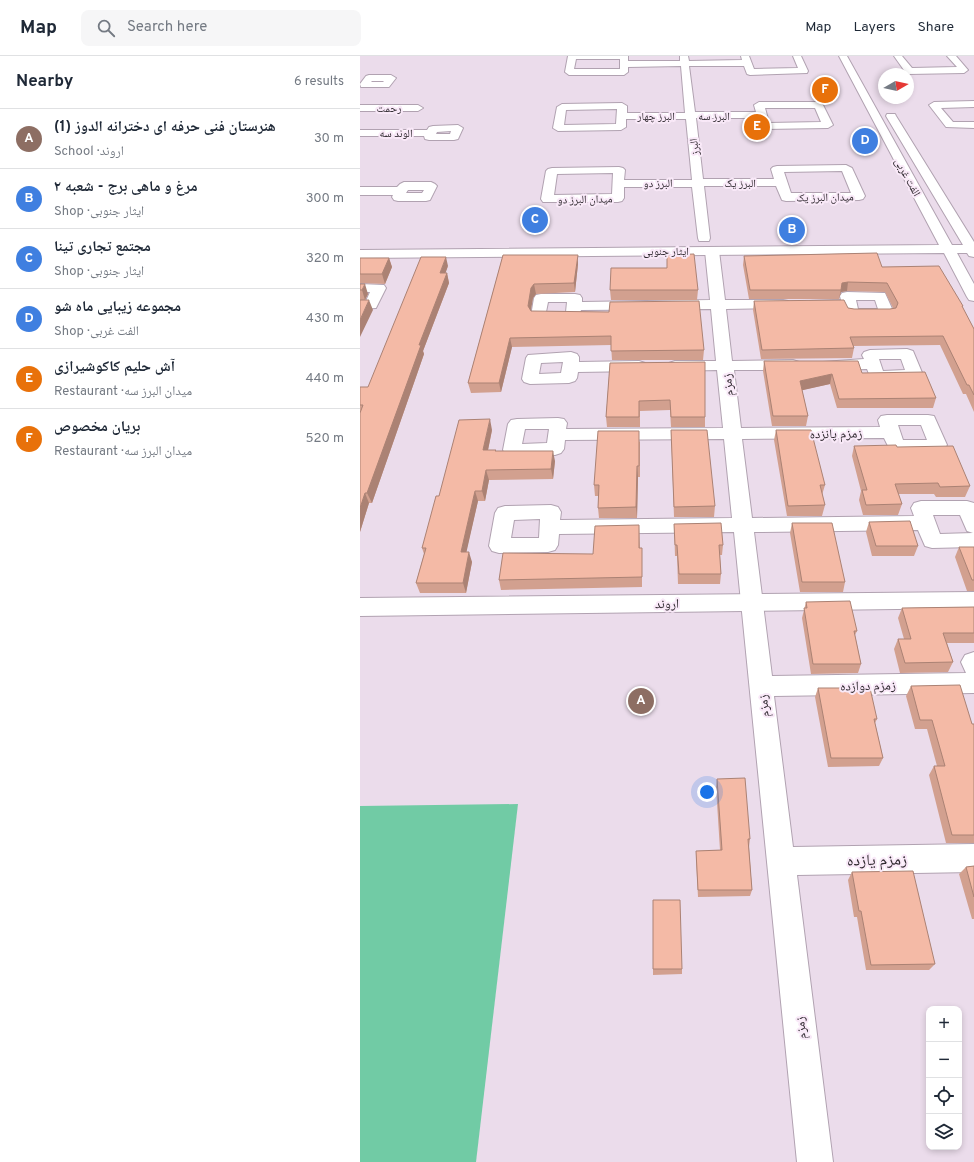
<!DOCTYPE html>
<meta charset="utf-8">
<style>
body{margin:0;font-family:Overpass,"Noto Naskh Arabic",sans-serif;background:#f6f6f7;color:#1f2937}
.controls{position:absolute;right:12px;bottom:12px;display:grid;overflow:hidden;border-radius:8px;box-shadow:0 2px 6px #0003}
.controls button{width:36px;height:36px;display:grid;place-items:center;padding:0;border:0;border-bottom:1px solid #e0e1e3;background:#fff;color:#1f2937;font:20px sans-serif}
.compass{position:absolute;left:518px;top:12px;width:36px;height:36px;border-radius:50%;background:#fff;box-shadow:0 2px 6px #0003;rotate:81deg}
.you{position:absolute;left:347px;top:736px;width:14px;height:14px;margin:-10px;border:3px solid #fff;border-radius:50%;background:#1a73e8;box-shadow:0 0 0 6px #1a73e833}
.badge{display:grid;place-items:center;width:26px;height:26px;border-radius:50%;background:#ea580c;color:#fff;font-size:13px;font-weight:700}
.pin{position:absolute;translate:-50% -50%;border:2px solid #fff;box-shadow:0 1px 4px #0006}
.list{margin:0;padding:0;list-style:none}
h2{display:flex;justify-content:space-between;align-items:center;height:52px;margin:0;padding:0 16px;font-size:17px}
h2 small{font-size:13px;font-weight:400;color:#747a83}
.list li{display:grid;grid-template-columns:26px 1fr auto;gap:12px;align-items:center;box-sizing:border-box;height:60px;padding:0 16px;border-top:1px solid #e0e1e3}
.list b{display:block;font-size:15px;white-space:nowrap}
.list p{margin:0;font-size:13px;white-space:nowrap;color:#747a83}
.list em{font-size:13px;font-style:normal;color:#747a83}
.icon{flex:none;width:22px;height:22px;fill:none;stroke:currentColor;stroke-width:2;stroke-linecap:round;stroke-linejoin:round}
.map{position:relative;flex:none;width:614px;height:1106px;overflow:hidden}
header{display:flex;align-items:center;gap:24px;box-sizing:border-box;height:56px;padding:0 20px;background:#fff;border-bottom:1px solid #e0e1e3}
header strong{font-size:19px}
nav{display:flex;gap:22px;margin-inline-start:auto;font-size:14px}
.search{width:280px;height:36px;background:#f6f6f7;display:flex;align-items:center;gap:10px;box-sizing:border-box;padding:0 14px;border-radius:8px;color:#747a83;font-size:15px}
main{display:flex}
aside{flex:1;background:#fff}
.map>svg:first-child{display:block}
.green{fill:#71cba5}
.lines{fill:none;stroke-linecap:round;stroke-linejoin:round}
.minor-casing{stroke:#b1a2b1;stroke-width:2}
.tertiary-casing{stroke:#b1a2b1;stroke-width:2}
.secondary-casing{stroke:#b1a2b1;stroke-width:2}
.minor{fill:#fff;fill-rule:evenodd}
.tertiary{fill:#fff;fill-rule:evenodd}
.secondary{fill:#fff;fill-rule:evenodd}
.wall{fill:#d2a08f}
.shaded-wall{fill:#ab8274}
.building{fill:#f4baa6;stroke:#ab8274}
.labels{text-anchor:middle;stroke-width:4;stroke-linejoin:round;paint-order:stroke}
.far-street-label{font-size:11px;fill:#2f292f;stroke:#f9e9f8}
.street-label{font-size:13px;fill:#2f292f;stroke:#f9e9f8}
.near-street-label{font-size:16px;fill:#2f292f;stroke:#f9e9f8}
</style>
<header>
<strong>Map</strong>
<div class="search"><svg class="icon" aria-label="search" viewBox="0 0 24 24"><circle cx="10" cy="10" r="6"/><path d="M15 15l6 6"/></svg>Search here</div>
<nav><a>Map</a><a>Layers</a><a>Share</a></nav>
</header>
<main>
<aside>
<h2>Nearby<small>6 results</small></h2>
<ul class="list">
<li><span class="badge" style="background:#8d6e63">A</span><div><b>هنرستان فنی حرفه ای دخترانه الدوز (1)</b><p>School · اروند</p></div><em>30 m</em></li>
<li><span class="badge" style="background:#3f7fe0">B</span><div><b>مرغ و ماهی برج - شعبه ۲</b><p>Shop · ایثار جنوبی</p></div><em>300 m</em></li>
<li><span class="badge" style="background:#3f7fe0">C</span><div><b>مجتمع تجاری تینا</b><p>Shop · ایثار جنوبی</p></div><em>320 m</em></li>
<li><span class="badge" style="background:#3f7fe0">D</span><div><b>مجموعه زیبایی ماه شو</b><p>Shop · الفت غربی</p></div><em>430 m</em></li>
<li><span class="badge" style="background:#e8710a">E</span><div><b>آش حلیم کاکوشیرازی</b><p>Restaurant · میدان البرز سه</p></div><em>440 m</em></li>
<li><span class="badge" style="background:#e8710a">F</span><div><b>بریان مخصوص</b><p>Restaurant · میدان البرز سه</p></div><em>520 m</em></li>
</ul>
</aside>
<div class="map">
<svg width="614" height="1106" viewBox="0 0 614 1106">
<rect width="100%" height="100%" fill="#ebdceb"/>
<!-- green -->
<path class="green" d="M158,748L116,1106H0V750Z"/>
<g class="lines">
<!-- minor casing -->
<g class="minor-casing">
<path id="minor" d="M208,0H268V5H320V0H328L329,5L382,4L381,0H389L394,13L438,12L433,0H441L448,15L447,17L390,19L387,18L384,10H329L335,56H396L394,49L399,46H458L463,49L473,69L468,72L405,73L400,70L398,62H336L343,123H414L411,113L413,111L417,110L486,109L492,112L505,140L503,143L499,144L426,145L422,144L416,130H344L350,182L349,185H339L338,182L332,131H264V142L262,145L258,146H183L181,143L186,115L188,113L192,112L259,111L263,112L265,114L264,124H332L326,63H266V71L261,74L198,75L193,72L197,51L202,48L262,47L267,50V57H325L321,10L268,11V16L264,19H209L205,16ZM216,3H260V13H214ZM405,52H455L461,66L409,67ZM257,53L256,68L204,69L206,54ZM482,115L491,137H431L424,116ZM253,117L252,138L194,139L197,118Z
M534,0H542L552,12L597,11L587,0H596L608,14L604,17L549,18L546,17Z
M9,19H31L36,22L29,31H1L0,28L6,20ZM12,25H24L23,26H11Z
M614,45V51L581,52L593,66H614V72L586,71L569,49L574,46Z
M0,49H58L63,52L58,55H0Z
M98,69L103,72L98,83L94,84H69L65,83L64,80H0V74H67L69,71L73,70ZM91,75L90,78H76L77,76Z
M44,126H71L75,128L77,130L70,144L66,145H38L34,144L32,141L33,139H0V131H37L40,128ZM48,134H64L62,137H46Z
M352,191L357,192L359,195L365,244H423L428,245L430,248L428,251L423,252L366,253L372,305L433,304L439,306L441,309L439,312L433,314H374L381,372L520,371L518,364L521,360L527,359H568L574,360L587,389L584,393L578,395L536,396L530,394L524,382L382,383L392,462L554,460L551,452L554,447L561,445H607L614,447V491L572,492L565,490L558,474L394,476L412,620L606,617L601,606L605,599L614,596V637L414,640L433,791L614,788V816L437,819L473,1106H437L374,476L199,478L198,489L195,494L188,496L139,497L132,495L129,490L135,457L138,452L145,450L191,449L198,451L201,456L200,464L372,462L364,383L205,384L204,393L201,397L195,399L152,400L146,398L143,394L148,368L151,364L157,363L198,362L204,363L207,367L206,373L363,372L357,314L315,315L309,313L307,310L309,307L315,305H356L351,253L221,254L218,263L213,264H178L173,263L171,260L174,242L176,239L181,238H215L220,239L222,242V246L350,244L345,195L347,192ZM188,246H207L206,256H186ZM538,369H561L567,384H543ZM165,373H189L187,387L162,388ZM573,459H600L607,475L613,477L580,478ZM180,463L179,482H151L154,464Z
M0,228L24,229L26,232L16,252L0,253V245H6L10,236H0Z
M487,236L525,237L534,257L532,260L527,261H492L487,260L483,252L450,251L448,248L450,245L481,244L480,240L482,237ZM496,244H515L518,253H498Z
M547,293L553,295L563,319L561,322L517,325L511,323L507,313L469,314L463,312L461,309L463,306L504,303L502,299L504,296L510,294ZM519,303H541L545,314L523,315Z
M211,296L217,298L219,301V306L279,305L285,307L287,310L285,313L279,315L218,316L217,322L215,325L209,327L170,328L164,326L162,323L166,302L168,299ZM203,306L201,317L179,318L181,307Z"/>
</g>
<!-- tertiary casing -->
<g class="tertiary-casing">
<path id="tertiary" d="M614,536V552L0,560V542Z"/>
</g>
<!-- secondary casing -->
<g class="secondary-casing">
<path id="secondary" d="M479,0H487L592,189H603L526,60L527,58H535L536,60L614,186V201L609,200L607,197H597L614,228V245L609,244L607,241L584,197L0,202V194L579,189Z"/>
</g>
<!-- minor -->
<use href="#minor" class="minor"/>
<!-- tertiary -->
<use href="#tertiary" class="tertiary"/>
<!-- secondary -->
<use href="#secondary" class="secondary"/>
</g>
<!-- wall -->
<path class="wall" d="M143,199L218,208L215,236L176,238L173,242L170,254L171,255L344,294L343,304H252L251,289L152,291L141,336L111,337L108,327Z
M307,199L338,234L337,244H251L250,234L307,212Z
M384,200L522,211L603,250L602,251L614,273V356L606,338H603L580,289L493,290L494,292L492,302L401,303L393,254L394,245L488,252L494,253H530L533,252L525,236L487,235L481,236L479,243H389L383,209Z
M0,202H29L32,211L25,228L0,227Z
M88,210L85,217H87L89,227L63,295L64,298L56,321L12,447H9L0,476V331H8Z
M0,228L8,238L5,244H0Z
M404,305L502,317L576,342L573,352H477L470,328L442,334L448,360L446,370H412L403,315Z
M250,307L345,361V371H311L310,354L280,355V371H247L246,361Z
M132,374L128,394H136V395L195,405L193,423L129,424L125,445H118L106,496L112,506L106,537H60L56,527L64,498L62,492L79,440Z
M311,374L355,450L354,461H314Z
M416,374L465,429L462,439L465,449L462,460H427L414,384Z
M280,385V421H278L277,462H239L238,452L239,440H235L234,429Z
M494,390L537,391L610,430L605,441H576L574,438H538L542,448L538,459H503L499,444L501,435L492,400Z
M509,466L558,490L554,500H512L506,476Z
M432,467L485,526L483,536H440L430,477Z
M314,468L363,489L362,499H360L361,518L360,528H318L317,500H315Z
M279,469L280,492L282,502V531L141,534L139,524L233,498Z
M599,491H614V535H607L595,501Z
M446,546L497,575L495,579L501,608L498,617L451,618L442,562Z
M614,551V587H587L593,606L588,616L540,617L534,593L538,583H544L538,562L542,552Z
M551,630L612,668H614V787H586L569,719L574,710H577L567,673H555L546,640Z
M458,632L517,663L515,667L523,702L519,710L468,711L455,641Z
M357,723L390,783L389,791L392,834L390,840L338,841L336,802V795L360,794L356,731Z
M614,810V863H612L599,818L606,811Z
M492,816L575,908L569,914H506L497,861H494L488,824Z
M293,913H322V918L293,919Z"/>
<!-- shaded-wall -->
<path class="shaded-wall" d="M218,199V208L215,236L214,227Z
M86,201L88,210L82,227L80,217Z
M29,202L32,211L25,228L22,218Z
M87,217L89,227L63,295L64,298L56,321L12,447L7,437L59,289Z
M488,226L487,235L481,236L479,243L482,227Z
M5,228L8,238L5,244L2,234Z
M174,228L176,238L173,242L170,260L168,250L171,232Z
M9,244L13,254L0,281V264Z
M150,282L152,291L141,336L139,327Z
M472,318L470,328L439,335L440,325Z
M130,363L132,374L126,404L123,394Z
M193,395L195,405L193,423L191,413Z
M277,410L278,421L277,462L276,451Z
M126,414L129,424L125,445L122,435Z
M115,435L118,445L104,507L101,496Z
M5,437L9,447L0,476V452Z
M109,496L112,506L106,537L103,527Z"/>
<!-- building -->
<path class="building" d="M517,197L522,211L579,210L603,250H602L614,273V339L609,329H607L583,280L490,281L494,292L402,294L394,245L484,244L488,252L494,253H530L536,252L538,247L527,227L488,226L482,227L481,234H390L384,200Z
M334,198L338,234H250L251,212H307V199Z
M143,199H218L214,227L174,228L171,232L168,250L171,255L249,256L250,246L339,245L344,294L251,295V280L150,282L139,327H108Z
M61,201H86L80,217H87L59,289H61L53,311L7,437H5L0,452V357L3,349H0V331H8Z
M0,202H29L22,218H0Z
M0,228H5L2,234H0Z
M0,244H9L0,264Z
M404,305H498L502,317L565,316L576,342L479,343L472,318L440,325L448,360H413Z
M345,306V361H311L310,344L279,345V361H246L250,307Z
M130,363L123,394H136L135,395H193L191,413L126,414L122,435H115L101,496H109L103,527H56L66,492H62L76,440H79L99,364Z
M311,374H347L355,450L314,451Z
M416,374H451L465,429H460L465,449L428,450Z
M238,375H279V410H277L276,451L238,452L239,429H234Z
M536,389L537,391L593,390L610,430L580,431L578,427L535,428L542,448L506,449L502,434H507L494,390Z
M550,465L558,490H516L509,466Z
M361,467L363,489H359L361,518H319L317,489H315L314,468Z
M432,467H472L485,526H442Z
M279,469V492H282V521L139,524L143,497L233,498L235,470Z
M599,491H614V524H612Z
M490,545L497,575H494L501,608H453L444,552H447L446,546Z
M614,551V577H583L593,606L545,607L538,583H551L542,552Z
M600,629L612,668H614V779H592L574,710H585L572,664H560L551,630Z
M458,632H510L517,663H514L523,702H471Z
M385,722L390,783H388L392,834H338L336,795L362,794L357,723Z
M614,810V841L606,811Z
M553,815L575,908L511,909L501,855H499L492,816Z
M293,844H320L322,913H293Z"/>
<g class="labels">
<!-- far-street labels -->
<g class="far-street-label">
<text x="29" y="56">رحمت</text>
<text x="296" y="64">البرز چهار</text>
<text x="354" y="64">البرز سه</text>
<text x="36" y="81">الوند سه</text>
<text transform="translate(334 91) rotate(-96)" y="4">البرز</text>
<text transform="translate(548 121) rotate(61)" y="4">الفت غربی</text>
<text transform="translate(298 127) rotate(-1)" y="4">البرز دو</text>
<text x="380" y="131">البرز یک</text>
<text transform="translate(465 141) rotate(-1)" y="4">میدان البرز یک</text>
<text transform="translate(225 143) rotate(-1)" y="4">میدان البرز دو</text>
<text x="306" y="199">ایثار جنوبی</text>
</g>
<!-- street labels -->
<g class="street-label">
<text transform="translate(367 329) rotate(-96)" y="5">زمزم</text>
<text transform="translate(476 377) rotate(-1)" y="5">زمزم پانزده</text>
<text transform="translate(307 547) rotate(-1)" y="5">اروند</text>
<text transform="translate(508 629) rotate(-1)" y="5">زمزم دوازده</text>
<text transform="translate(403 650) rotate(-96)" y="5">زمزم</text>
<text transform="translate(440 972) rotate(-96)" y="5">زمزم</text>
</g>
<!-- near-street labels -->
<g class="near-street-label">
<text transform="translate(517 803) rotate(-1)" y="6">زمزم یازده</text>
</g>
</g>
</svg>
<div class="controls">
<button>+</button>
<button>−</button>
<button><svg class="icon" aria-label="locate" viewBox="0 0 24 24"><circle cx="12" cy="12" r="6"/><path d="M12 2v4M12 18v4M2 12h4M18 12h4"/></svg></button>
<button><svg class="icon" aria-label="layers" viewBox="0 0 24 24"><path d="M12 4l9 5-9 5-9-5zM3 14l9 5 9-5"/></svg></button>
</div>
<svg class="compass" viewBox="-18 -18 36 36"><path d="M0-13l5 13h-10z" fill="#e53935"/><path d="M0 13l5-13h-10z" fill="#747a83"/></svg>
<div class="you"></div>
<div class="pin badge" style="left:281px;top:645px;background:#8d6e63">A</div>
<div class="pin badge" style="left:432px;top:174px;background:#3f7fe0">B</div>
<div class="pin badge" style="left:175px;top:164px;background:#3f7fe0">C</div>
<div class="pin badge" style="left:505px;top:85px;background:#3f7fe0">D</div>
<div class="pin badge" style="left:397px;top:71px;background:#e8710a">E</div>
<div class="pin badge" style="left:465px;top:34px;background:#e8710a">F</div>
</div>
</main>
